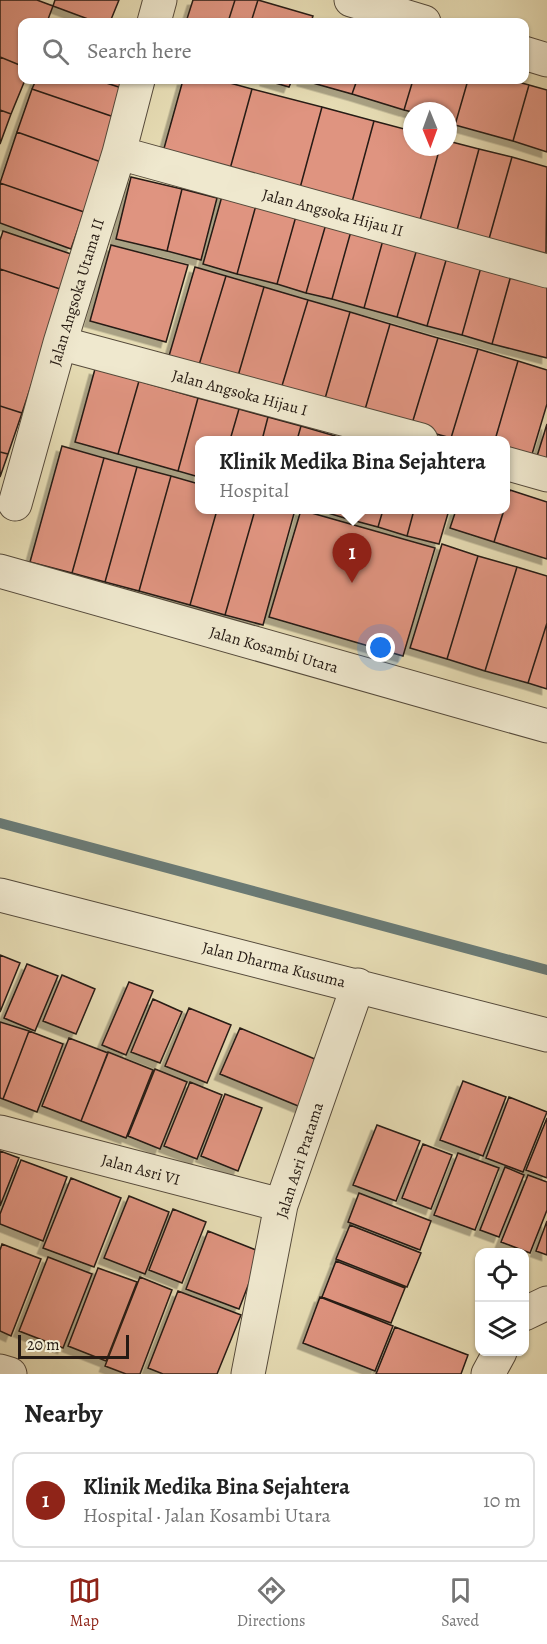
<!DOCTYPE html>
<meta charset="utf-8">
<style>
body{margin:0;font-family:Alegreya,serif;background:#f2f2f2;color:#222}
.controls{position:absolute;right:18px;bottom:18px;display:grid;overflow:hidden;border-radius:12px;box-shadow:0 2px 4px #0004}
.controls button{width:54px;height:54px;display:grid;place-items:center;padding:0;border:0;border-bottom:2px solid #e0e0e0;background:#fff;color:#222;font:30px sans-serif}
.compass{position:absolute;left:403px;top:102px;width:54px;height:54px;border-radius:50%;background:#fff;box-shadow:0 2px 4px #0004;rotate:179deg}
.scale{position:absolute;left:18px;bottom:15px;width:111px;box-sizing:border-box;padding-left:6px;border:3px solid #251a13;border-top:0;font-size:16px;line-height:21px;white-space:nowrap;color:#251a13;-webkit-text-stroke:4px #efe8ce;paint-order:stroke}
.you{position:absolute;left:381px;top:648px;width:21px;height:21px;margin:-15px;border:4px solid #fff;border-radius:50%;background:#1a73e8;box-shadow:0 0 0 9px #1a73e833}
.badge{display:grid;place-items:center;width:39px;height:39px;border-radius:50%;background:#8f2418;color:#fff;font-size:20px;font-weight:700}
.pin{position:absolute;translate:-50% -50px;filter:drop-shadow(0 2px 3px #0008)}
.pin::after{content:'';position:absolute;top:32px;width:21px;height:18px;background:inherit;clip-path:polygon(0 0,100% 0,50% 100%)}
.popup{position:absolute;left:195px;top:436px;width:315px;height:78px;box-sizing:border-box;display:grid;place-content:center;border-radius:12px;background:#fff;filter:drop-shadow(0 2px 4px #0005);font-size:20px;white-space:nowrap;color:#767676}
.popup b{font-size:22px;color:#222}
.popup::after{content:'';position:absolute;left:50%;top:100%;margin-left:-12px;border:12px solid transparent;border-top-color:#fff}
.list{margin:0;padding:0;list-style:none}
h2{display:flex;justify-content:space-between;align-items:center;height:78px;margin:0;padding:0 24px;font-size:26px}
h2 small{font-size:20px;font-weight:400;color:#767676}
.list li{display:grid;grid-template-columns:39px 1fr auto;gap:18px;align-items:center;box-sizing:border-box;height:96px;margin:0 12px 12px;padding:0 12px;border:2px solid #e0e0e0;border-radius:12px}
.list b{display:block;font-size:22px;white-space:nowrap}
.list p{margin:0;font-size:20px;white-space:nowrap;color:#767676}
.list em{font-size:20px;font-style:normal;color:#767676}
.icon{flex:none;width:33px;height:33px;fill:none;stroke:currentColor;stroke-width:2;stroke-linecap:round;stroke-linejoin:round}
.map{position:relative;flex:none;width:547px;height:1374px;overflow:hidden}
.search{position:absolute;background:#fff;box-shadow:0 2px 4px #0004;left:18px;right:18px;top:18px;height:66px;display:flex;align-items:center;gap:15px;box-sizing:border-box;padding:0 21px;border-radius:12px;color:#767676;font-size:22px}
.sheet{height:186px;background:#fff}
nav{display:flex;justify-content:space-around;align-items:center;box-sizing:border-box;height:84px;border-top:2px solid #e0e0e0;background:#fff;font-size:16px;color:#767676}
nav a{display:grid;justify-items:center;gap:3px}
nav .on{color:#8f2418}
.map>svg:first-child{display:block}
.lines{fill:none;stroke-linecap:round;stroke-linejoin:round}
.stream{stroke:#6b7a74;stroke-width:10}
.building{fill:#df9480;stroke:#251a13;stroke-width:1.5;filter:url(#shadow)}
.minor-casing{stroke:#554a3b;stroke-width:35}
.minor{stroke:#efe8ce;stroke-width:33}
.labels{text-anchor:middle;stroke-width:4.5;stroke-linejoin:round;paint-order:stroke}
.street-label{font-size:16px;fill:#251a13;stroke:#efe8ce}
</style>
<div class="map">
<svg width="547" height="1374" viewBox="0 0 547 1374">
<defs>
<filter id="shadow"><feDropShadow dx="-5.5" dy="5.5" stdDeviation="0" flood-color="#0004"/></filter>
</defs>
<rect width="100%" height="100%" fill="#e6dcb4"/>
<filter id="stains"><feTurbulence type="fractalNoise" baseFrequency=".00333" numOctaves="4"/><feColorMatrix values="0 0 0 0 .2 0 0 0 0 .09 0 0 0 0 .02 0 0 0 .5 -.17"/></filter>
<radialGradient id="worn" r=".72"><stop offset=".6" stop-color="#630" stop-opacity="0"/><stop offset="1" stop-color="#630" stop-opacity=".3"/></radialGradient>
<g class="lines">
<!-- stream -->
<path class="stream" d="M0,823L547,970"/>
</g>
<!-- building -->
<path class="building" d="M0,0H37L53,6L47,22H22V66L0,57Z
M55,0H119L110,22H96L53,6Z
M193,0H235L228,22H186Z
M235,0H258L251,22H228Z
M258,0L313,16L311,22H251Z
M0,57L22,66V80H25L11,114L0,110Z
M36,80H97L128,90L117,118L32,89Z
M97,80H131L128,90Z
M183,80H219L252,89L230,169L163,152Z
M265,80H292L289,87Z
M302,80H357L352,94Z
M357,80H413L404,110L352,94Z
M413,80H468L455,125L448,123V111L412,112L404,110Z
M468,80H511L529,85L513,141L455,125Z
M529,85L547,90V152L513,141Z
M32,89L117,118L101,162L17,132Z
M252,89L322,107L300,188L230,169Z
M322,107L374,121L352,202L300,188Z
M0,110L11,114L0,144Z
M374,121L412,131V147H440L420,220L352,202Z
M17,132L101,162L84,212L0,183Z
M448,141L479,149L457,230L420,220L440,147H448Z
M479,149L512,157L489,239L457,230Z
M512,157L547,167L546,254L489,239Z
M131,177L182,189L167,251L116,239Z
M0,183L84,212L71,249L0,223Z
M182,189L217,198L201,260L167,251Z
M224,189L258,198L237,274L203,264Z
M258,198L298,209L277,284L237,274Z
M298,209L328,217L306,293L277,284Z
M328,217L353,224L332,299L306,293Z
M353,224L385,233L364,308L332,299Z
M3,231L74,255L63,290L0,269V240Z
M385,233L419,242L397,317L364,308Z
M419,242L449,250L427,326L397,317Z
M111,245L188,265L166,342L90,321Z
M449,250L483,260L462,335L427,326Z
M483,260L513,268L492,344L462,335Z
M195,267L226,276L199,365L169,356Z
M513,268L547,278V358L492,344Z
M0,269L63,290L22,413L0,406Z
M226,276L264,287L238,376L199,365Z
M264,287L308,300L281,389L238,376Z
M308,300L350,312L324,402L281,389Z
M350,312L390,324L364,413L324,402Z
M390,324L438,338L411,427L364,413Z
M438,338L478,349L451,438L411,427Z
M478,349L518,361L495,440H459L451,438Z
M518,361L547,370V404L530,461L505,454V440H495Z
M95,369L139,381L118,454L75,442Z
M139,381L198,398L178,471L118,454Z
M198,398L239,409L230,440H199V477L178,471Z
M0,406L22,413L8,454L0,452Z
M239,409L268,417L262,440H230Z
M268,417L301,426L297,440H262Z
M547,424V470L534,466Z
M301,426L342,438L341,440H297Z
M62,446L104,458L72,573L30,562Z
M0,452L8,454L0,477Z
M104,458L137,467L105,582L72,573Z
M137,467L171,476L139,591L105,582Z
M171,476L199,484V510H217L190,605L139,591Z
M510,490L547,502V559L494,542Z
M217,510H255L225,615L190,605Z
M255,510H295L263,625L225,615Z
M301,510L435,548L403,656L269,617Z
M322,510H351L348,519L321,511Z
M351,510H383L378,527L348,519Z
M383,510H414L407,536L378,527Z
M414,510H449L439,544L407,536Z
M456,510H504L494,542L450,528Z
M442,544L478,556L447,659L410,648Z
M478,556L517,567L485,671L447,659Z
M517,567L547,576V623L528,683L485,671Z
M547,623V689L528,683Z
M0,955L20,963L0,1012Z
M27,964L58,976L35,1031L4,1018Z
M62,975L95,989L76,1034L43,1021Z
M129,982L153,991L126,1055L102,1045Z
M153,999L182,1012L160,1063L131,1052Z
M189,1008L231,1025L207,1083L165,1066Z
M0,1022L29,1031L3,1099L0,1098Z
M240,1028L322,1062L303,1108L220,1074Z
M29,1031L63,1044L37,1112L3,1099Z
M69,1038L108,1053L81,1121L42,1106Z
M108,1052L153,1070L126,1138L81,1121Z
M155,1069L187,1082L160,1149L128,1136Z
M463,1081L506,1097L483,1156L440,1140Z
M190,1082L222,1095L197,1159L164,1146Z
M225,1094L262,1108L238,1171L201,1156Z
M509,1097L547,1112L523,1172L486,1158Z
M547,1118V1178L526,1170Z
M377,1125L420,1141L396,1201L353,1185Z
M423,1144L452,1155L431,1209L402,1198Z
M0,1151L19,1158L0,1206Z
M458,1153L499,1168L475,1230L434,1215Z
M21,1160L67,1177L43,1241L0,1224V1214Z
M505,1167L524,1175L499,1237L480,1230Z
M528,1175L547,1182V1210L530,1253L501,1242Z
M71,1178L121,1198L94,1267L43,1248Z
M359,1193L431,1221L420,1250L348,1222Z
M129,1196L169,1212L145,1274L104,1258Z
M173,1209L206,1222L182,1283L149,1270Z
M547,1221V1255L536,1251Z
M350,1225L421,1253L407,1287L336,1259Z
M208,1231L261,1252L239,1309L186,1289Z
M2,1244L41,1259L11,1336L0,1331V1250Z
M48,1257L92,1274L63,1348L19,1331Z
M336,1261L405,1288L391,1323L322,1297Z
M98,1268L137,1282L106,1361L68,1346Z
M140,1277L172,1290L140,1374H126L105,1366Z
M178,1291L241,1315L217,1374H163L148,1368Z
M320,1297L393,1326L375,1371L303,1343Z
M395,1327L468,1355L461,1374H376Z"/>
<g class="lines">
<!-- minor casing -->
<g class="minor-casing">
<path id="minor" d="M351,0L424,22
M154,22L160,0
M524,53L547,60
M119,153L547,271
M60,343L421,440
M505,463L547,475
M15,504L60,343L119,153L138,80
M0,571L547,726
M0,895L547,1035
M0,1132L281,1205
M524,1314L547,1303
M0,1371L10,1374
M248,1374L281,1205L358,985
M488,1374L500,1352"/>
</g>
<!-- minor -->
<use href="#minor" class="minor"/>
</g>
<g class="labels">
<!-- street labels -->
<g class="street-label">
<text transform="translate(333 212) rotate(15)" y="6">Jalan Angsoka Hijau II</text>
<text transform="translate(76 292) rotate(-73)" y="6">Jalan Angsoka Utama II</text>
<text transform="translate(240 392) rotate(15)" y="6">Jalan Angsoka Hijau I</text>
<text transform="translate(274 649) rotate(16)" y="6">Jalan Kosambi Utara</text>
<text transform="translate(274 964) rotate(14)" y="6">Jalan Dharma Kusuma</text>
<text transform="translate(299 1160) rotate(-72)" y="6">Jalan Asri Pratama</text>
<text transform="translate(141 1169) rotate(15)" y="6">Jalan Asri VI</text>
</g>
</g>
<rect width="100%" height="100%" filter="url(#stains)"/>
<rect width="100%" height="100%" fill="url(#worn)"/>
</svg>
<div class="controls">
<button><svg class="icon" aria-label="locate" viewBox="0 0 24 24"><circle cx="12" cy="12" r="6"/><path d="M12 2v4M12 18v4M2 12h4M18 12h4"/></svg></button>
<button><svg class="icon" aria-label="layers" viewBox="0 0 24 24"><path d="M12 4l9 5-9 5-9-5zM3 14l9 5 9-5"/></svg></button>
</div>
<svg class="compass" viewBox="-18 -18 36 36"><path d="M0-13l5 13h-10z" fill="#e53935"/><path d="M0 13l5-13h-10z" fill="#767676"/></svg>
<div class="scale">20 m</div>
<div class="you"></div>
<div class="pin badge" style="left:352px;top:583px">1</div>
<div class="popup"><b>Klinik Medika Bina Sejahtera</b>Hospital</div>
<div class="search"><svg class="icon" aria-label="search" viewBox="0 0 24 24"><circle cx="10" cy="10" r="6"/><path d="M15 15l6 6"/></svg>Search here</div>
</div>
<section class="sheet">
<h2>Nearby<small></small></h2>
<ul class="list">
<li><span class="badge">1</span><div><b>Klinik Medika Bina Sejahtera</b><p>Hospital · Jalan Kosambi Utara</p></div><em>10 m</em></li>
</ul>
</section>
<nav>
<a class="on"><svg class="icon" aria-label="map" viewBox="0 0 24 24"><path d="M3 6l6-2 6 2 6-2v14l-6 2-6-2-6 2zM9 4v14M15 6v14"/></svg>Map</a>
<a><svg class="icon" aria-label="directions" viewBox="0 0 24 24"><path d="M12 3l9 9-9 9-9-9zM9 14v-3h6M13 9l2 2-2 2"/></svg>Directions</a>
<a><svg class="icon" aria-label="saved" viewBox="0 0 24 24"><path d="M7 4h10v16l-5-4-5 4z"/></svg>Saved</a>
</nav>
